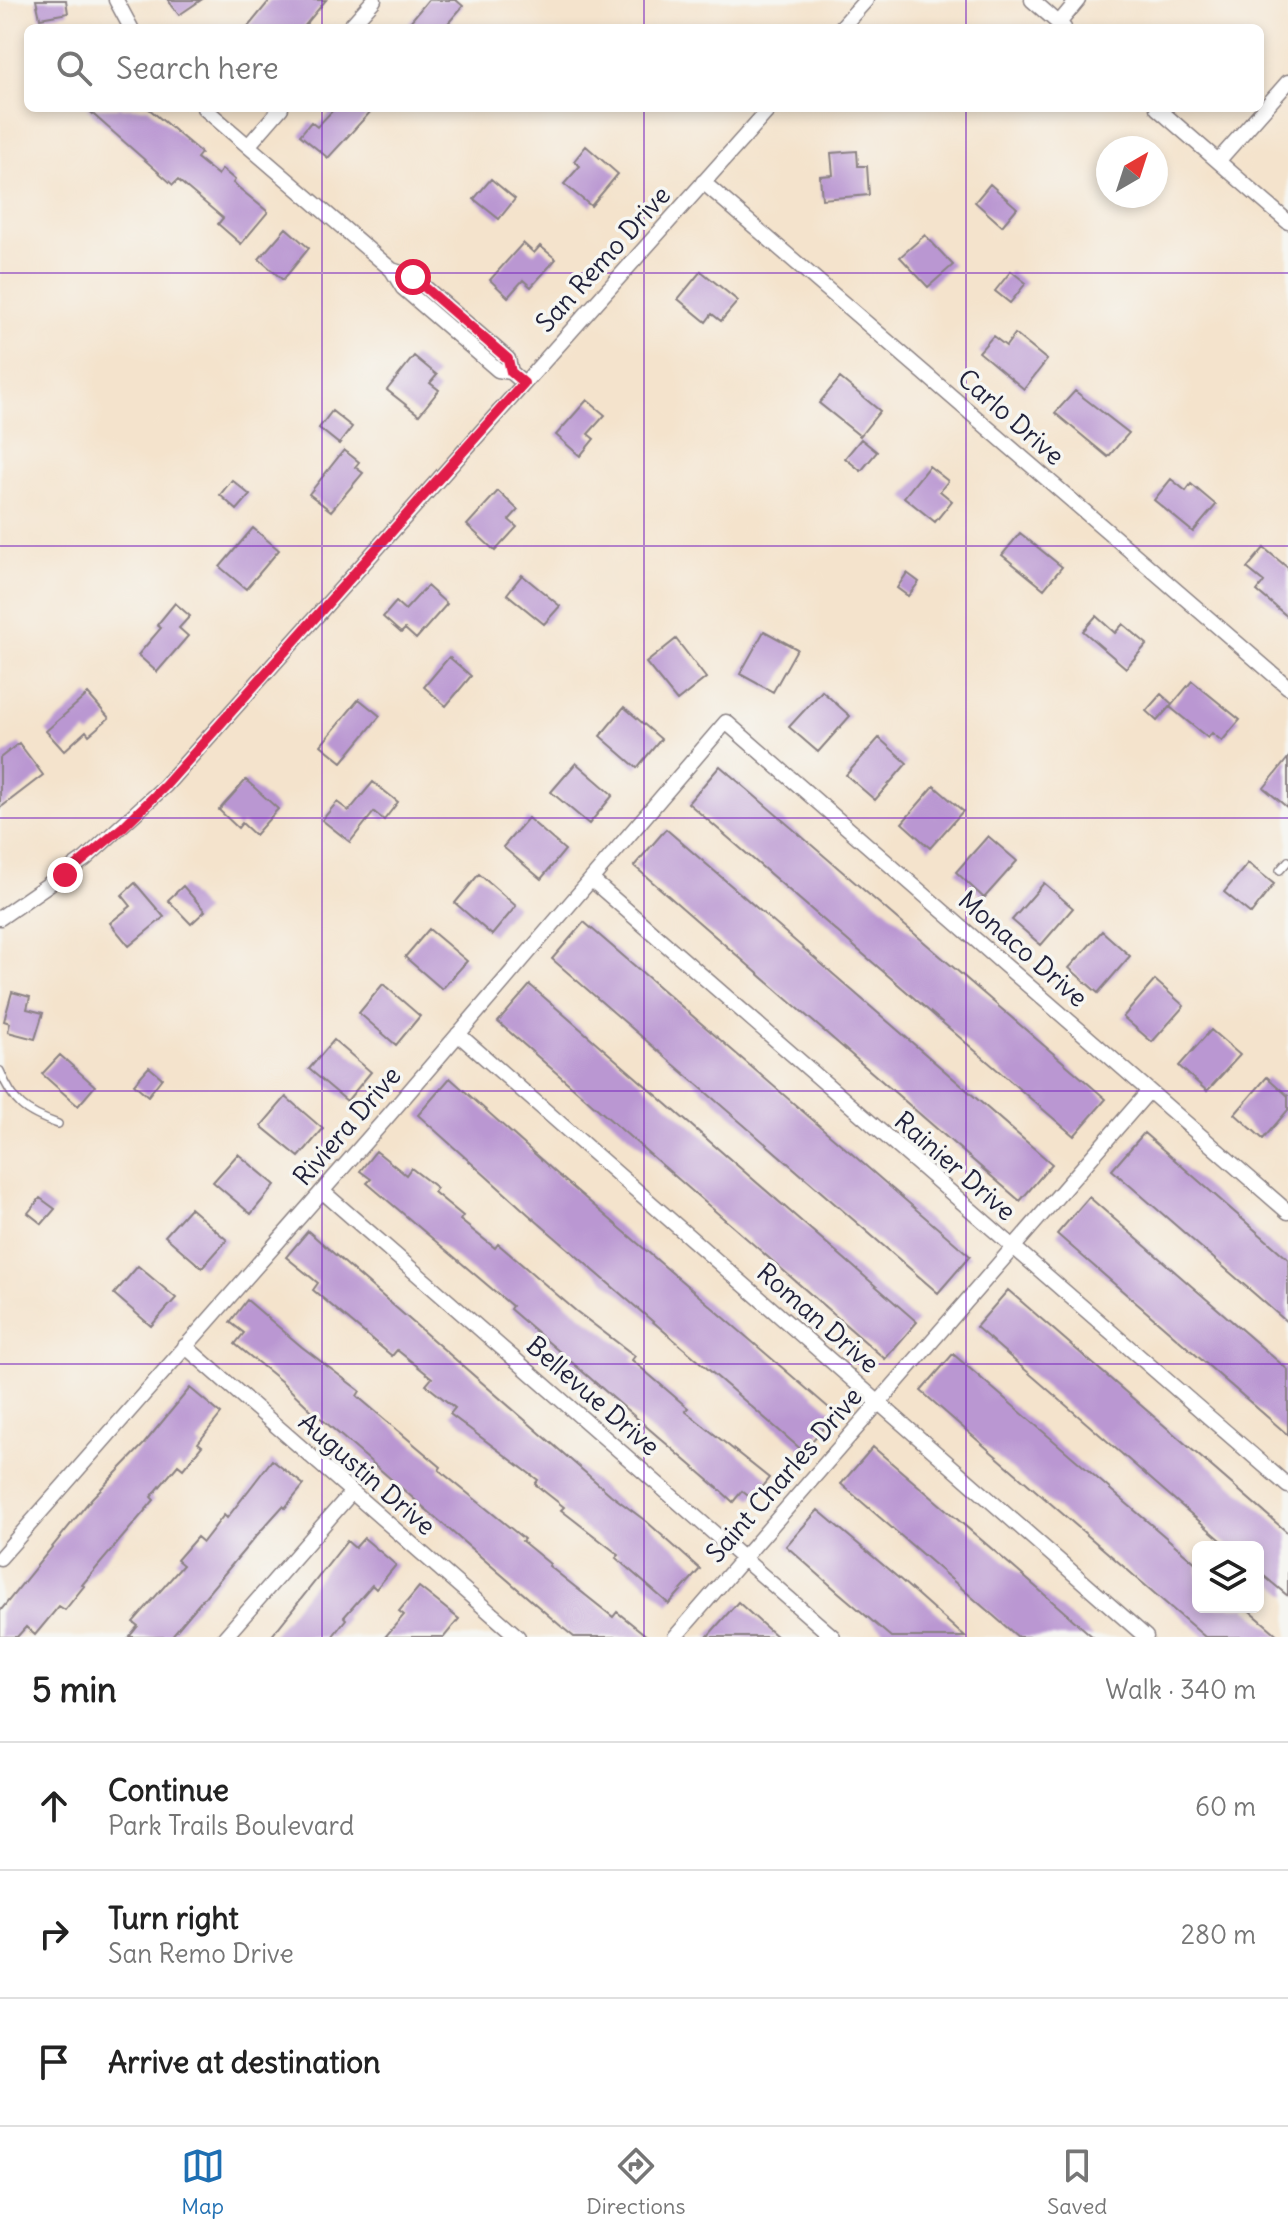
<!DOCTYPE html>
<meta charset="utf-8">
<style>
body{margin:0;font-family:Delius,sans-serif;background:#f6f6f6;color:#222}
.controls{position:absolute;right:24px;bottom:24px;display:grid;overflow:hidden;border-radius:12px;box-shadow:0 4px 12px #0003}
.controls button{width:72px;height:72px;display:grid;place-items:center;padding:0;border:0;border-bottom:2px solid #e0e0e0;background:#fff;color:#222;font:40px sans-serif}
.compass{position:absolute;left:1096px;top:136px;width:72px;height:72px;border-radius:50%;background:#fff;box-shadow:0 4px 12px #0003;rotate:39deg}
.stop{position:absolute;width:24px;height:24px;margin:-18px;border:6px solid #e11d48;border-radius:50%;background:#fff}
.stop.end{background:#e11d48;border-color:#fff;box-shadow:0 2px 8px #0008}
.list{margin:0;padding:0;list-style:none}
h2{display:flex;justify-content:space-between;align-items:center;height:104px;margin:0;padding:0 32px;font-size:34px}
h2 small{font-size:26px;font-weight:400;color:#767676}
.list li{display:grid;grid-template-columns:52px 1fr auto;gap:24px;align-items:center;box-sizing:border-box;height:128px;padding:0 32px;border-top:2px solid #e0e0e0}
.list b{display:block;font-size:30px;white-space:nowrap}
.list p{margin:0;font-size:26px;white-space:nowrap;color:#767676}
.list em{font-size:26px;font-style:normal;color:#767676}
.icon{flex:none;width:44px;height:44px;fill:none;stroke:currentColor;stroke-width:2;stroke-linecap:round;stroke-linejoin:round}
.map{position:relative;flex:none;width:1288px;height:1637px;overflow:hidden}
.search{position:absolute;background:#fff;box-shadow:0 4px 12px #0003;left:24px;right:24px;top:24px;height:88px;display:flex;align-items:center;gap:20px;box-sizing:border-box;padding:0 28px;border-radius:12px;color:#767676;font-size:30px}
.sheet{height:488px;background:#fff}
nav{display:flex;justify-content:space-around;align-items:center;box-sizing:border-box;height:112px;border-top:2px solid #e0e0e0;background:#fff;font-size:22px;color:#767676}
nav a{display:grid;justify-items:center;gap:4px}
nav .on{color:#1f6fb2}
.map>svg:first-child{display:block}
.building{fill:#ba97d2}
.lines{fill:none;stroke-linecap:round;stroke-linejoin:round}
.lane-casing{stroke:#8b8284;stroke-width:10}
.street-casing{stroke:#8b8284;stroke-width:17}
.lane{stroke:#fff;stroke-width:7}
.street{stroke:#fff;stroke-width:14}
.route{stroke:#e11d48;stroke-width:10}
.grid{fill:none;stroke:#7b2cbf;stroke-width:2;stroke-opacity:0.55}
.labels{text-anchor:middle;stroke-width:7;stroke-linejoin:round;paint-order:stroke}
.street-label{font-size:26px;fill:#22223b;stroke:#f6f6f2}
</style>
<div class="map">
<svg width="1288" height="1637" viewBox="0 0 1288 1637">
<rect width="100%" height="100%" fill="#f6f6f2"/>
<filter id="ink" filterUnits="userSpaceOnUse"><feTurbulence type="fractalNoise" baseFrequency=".0125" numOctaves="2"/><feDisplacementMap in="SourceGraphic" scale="16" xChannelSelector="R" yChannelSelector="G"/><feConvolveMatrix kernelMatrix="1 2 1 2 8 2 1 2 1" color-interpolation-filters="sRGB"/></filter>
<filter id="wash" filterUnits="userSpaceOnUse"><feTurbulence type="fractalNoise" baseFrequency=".006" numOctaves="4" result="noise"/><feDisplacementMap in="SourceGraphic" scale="32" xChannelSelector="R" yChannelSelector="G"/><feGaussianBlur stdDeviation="1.8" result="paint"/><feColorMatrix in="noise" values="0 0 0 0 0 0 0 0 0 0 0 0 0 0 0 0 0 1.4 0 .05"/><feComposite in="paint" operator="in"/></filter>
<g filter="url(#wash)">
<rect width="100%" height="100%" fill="#f4e3cc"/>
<g id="blocks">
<!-- building -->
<path class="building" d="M36,0H66L68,13L40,18Z
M168,0H201L179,15Z
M270,0H326L303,28H247Z
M428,0H456L463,6L444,28H405Z
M86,108H148L201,153L197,158L218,175L222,169L235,180L233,183L268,212L241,244L218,224L223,218L178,180L173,185Z
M335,108H374L328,158L300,135L311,122L317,127Z
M586,146L618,174L591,206L564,184L580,166L574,161Z
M857,151L858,166H867L869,195L822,199L820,176L833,175L831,153Z
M491,179L515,199L499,219L474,199Z
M990,184L1017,208L1002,226L975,202Z
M286,228L309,248L283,280L259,259Z
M925,235L953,265L928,287L900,257Z
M523,243L534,253L540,246L556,259L531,287L523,280L508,297L490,280Z
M701,271L738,301L721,321L712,314L706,322L678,299Z
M1011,271L1026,283L1010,303L995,291Z
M1015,334L1047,360L1024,389L979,352L993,336L1006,346Z
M414,356L437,375L430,383L439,390L419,415L387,390Z
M840,378L880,411L860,436L819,403Z
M1075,391L1129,433L1108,457L1055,413Z
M587,400L605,415L588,434L594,439L580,456L556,435Z
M332,411L352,427L339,444L319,428Z
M861,439L877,452L861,471L845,458Z
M344,450L359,462L355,467L363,473L331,511L309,494Z
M929,466L948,481L940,491L952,501L935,522L904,497Z
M1171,479L1186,491L1191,484L1216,505L1193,532L1154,500Z
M232,480L250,495L237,510L220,495Z
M498,491L518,510L509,520L517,527L495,551L467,525Z
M253,528L279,550L246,589L220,567Z
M1020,533L1062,567L1044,589L1002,555Z
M1264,548L1288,568V617L1257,591L1264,582L1247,568Z
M907,573L919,582L908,596L897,588Z
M522,575L560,606L544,624L507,594Z
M427,586L447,604L416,639L405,629L401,633L383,617L396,602L405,610Z
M175,603L190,616L179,628L188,636L157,672L138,655L161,628L157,625Z
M1096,616L1115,633L1123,624L1147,644L1126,668L1083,631Z
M764,631L797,649L773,692L740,674Z
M676,639L706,678L677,701L646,663Z
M449,657L471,676L446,706L424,687Z
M1192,681L1240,720L1222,741L1212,733L1208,738L1170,707Z
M822,691L850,716L818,752L789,727Z
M88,694L109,718L89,735L86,731L64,751L46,731Z
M1161,694L1172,704L1157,721L1146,711Z
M359,699L380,716L342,762L321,745Z
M624,707L661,739L637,768L600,736Z
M879,738L907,763L875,800L846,775Z
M19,743L43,775L0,808V758Z
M1288,758V808L1264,788Z
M576,763L613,795L589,824L551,792Z
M720,766L1106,1099L1074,1136L688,803Z
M246,780L278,809L255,835L242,823L238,828L219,810Z
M373,782L398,802L384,820L374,812L350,842L322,820L337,802L349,811Z
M934,786L963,811L930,848L902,823Z
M528,818L565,850L541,879L503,847Z
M666,829L1052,1164L1020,1201L634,866Z
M988,836L1017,861L984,898L956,872Z
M1248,863L1274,884L1251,914L1224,892Z
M479,874L516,906L492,935L455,903Z
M135,883L164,917L129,946L110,923L131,906L122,895Z
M1044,883L1073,908L1041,945L1012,920Z
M183,886L205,911L191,924L168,900Z
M584,922L970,1256L938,1293L552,959Z
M429,929L467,961L442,989L405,957Z
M1102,931L1130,956L1098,993L1069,968Z
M1155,980L1184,1006L1152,1042L1123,1017Z
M383,984L420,1016L396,1045L359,1013Z
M530,985L917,1322L885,1359L498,1022Z
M12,992L30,997L27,1009L43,1013L35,1039L8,1032L10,1023L4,1021Z
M1211,1030L1240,1055L1207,1091L1179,1066Z
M334,1040L371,1072L347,1101L309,1069Z
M60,1055L95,1086L78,1106L42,1074Z
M149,1067L162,1078L148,1096L134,1084Z
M1267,1077L1288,1096V1110L1263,1139L1235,1114Z
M450,1078L555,1172L836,1414L803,1451L528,1214L418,1115Z
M286,1097L323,1129L299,1157L261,1126Z
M1144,1133L1288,1259V1323L1112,1170Z
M376,1151L406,1175L411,1168L437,1188L434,1192L463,1216L460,1220L495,1248L498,1244L576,1311L635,1356L632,1360L688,1408L685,1411L769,1478L752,1499L742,1491L733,1502L720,1490L510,1309L512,1306L367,1183L371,1179L360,1171Z
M238,1154L275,1185L251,1214L213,1182Z
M1089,1197L1288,1370V1435L1057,1234Z
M40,1198L55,1209L42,1224L28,1213Z
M190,1208L227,1240L202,1268L165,1236Z
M308,1231L611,1495L647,1522L700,1569L669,1604L616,1558L619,1555L561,1510L564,1507L535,1484L538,1480L450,1414L455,1408L426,1385L432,1378L397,1350L392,1356L313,1290L318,1283L286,1257Z
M138,1266L176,1298L151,1326L114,1294Z
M1008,1290L1288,1533V1596L1258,1571V1547H1230L1221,1540L976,1327Z
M247,1300L302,1347L360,1391L357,1396L441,1467L439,1470L524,1539L522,1541L550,1564L549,1566L613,1617L617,1612L648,1637H574L563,1628L309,1408L282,1382L235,1344L244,1333L230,1322Z
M953,1354L1198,1565V1607H1245L1280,1637H1205L1005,1464L921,1391Z
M190,1388L221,1414L198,1443L202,1446L183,1469L178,1465L151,1497L154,1500L82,1585L84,1586L65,1610L59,1606L35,1635L26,1627L17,1637H0V1611L92,1498L143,1445Z
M873,1447L1013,1567L1093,1637H1018L892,1528L841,1484Z
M272,1460L304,1485L285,1508L283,1506L257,1535L171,1637H129L138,1626L133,1622L183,1565L177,1560L197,1537L203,1542L224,1515L227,1518Z
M818,1510L902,1581L965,1637H891L837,1591L786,1546Z
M364,1538L396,1565L376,1589L372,1585L344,1617L346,1619L332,1637H271L347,1541L355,1548Z
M419,1587L459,1619L444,1637H385L404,1615L399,1611Z
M738,1602L760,1622L777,1637H707Z"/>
</g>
</g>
<g filter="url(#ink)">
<use href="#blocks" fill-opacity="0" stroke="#8b8284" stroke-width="2"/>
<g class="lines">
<!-- lane casing -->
<g class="lane-casing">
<path id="lane" d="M1280,870L1288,861
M0,1071C14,1104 24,1112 58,1124"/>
</g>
<!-- street casing -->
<g class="street-casing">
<path id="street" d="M116,0L131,28
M1032,0L1064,28
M1059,23L1078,0
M349,28L374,0
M841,28L866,0
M204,108L392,270L403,288L498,370L511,372L524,383
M1157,108L1288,222
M248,146L281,108
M1218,161L1288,82
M703,182L1288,687
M392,270L413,277L508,359L511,372
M592,880L1288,1486
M0,918L85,859L165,786L770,108
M458,1034L1146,1637
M322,1191L833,1637
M185,1346L518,1637
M0,1558L389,1115L726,722L1288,1212
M225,1637L352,1492
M675,1637L1149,1091"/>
</g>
<!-- lane -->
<use href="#lane" class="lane"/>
<!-- street -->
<use href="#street" class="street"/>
</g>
</g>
<g class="lines" filter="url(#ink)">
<!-- route -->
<path class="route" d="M65,875L123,827L165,786L524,383L511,372L508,359L413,277"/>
</g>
<!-- grid -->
<path class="grid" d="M322,0V28M644,0V28M966,0V28M322,108V1637M644,108V1637M966,108V1637M0,273H1288M0,546H1288M0,818H1288M0,1091H1288M0,1364H1288"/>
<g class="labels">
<!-- street labels -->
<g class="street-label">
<text transform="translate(603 259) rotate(-48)" y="9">San Remo Drive</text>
<text transform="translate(1011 417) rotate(41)" y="9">Carlo Drive</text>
<text transform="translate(1023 949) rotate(41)" y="9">Monaco Drive</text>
<text transform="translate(347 1126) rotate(-49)" y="9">Riviera Drive</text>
<text transform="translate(955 1166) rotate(41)" y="9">Rainier Drive</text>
<text transform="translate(818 1318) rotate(41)" y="9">Roman Drive</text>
<text transform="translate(593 1396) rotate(41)" y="9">Bellevue Drive</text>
<text transform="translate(367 1474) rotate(41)" y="9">Augustin Drive</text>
<text transform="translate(784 1475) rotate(-49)" y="9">Saint Charles Drive</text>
</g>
</g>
</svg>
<div class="controls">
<button><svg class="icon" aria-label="layers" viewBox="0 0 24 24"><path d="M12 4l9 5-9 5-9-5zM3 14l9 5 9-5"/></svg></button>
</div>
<svg class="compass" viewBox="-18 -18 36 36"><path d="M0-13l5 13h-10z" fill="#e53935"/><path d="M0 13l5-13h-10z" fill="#767676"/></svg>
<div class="stop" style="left:413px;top:277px"></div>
<div class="stop end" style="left:65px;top:875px"></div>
<div class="search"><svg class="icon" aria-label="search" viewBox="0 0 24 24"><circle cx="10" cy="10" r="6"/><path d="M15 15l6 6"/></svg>Search here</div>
</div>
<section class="sheet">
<h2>5 min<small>Walk · 340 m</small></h2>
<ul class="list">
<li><svg class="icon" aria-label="ahead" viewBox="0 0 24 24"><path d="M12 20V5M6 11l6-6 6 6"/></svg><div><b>Continue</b><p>Park Trails Boulevard</p></div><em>60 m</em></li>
<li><svg class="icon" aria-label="right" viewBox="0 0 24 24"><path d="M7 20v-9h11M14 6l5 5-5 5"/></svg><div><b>Turn right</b><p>San Remo Drive</p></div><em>280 m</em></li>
<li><svg class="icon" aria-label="arrive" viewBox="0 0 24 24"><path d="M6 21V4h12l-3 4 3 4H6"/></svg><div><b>Arrive at destination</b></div></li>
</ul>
</section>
<nav>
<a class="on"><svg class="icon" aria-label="map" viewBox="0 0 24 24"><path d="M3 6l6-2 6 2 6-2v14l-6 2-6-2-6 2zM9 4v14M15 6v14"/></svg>Map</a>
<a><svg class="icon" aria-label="directions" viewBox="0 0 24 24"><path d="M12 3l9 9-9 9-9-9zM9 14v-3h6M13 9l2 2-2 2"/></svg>Directions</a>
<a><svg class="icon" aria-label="saved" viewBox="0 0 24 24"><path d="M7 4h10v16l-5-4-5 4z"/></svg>Saved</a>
</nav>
